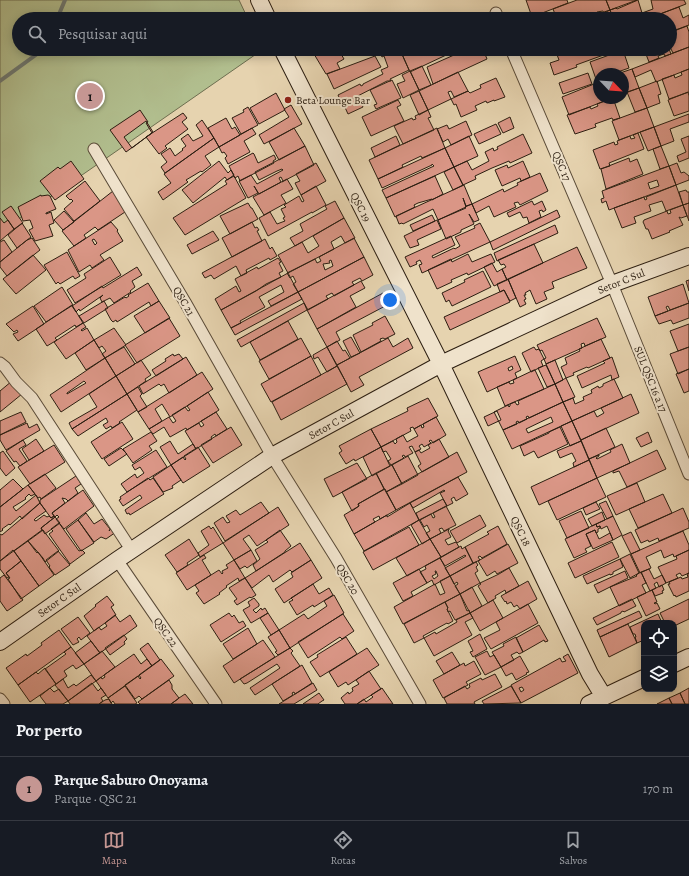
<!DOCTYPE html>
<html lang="pt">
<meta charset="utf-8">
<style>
body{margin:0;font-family:Alegreya,serif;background:#20242c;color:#f1f3f6}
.controls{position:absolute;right:12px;bottom:12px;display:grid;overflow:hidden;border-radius:8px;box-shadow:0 2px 10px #0003}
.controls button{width:36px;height:36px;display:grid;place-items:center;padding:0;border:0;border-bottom:1px solid #363941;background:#171b24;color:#f1f3f6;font:20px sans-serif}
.compass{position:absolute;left:593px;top:68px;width:36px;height:36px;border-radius:50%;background:#171b24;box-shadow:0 2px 10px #0003;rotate:115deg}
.you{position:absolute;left:390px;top:300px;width:14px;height:14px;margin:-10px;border:3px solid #fff;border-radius:50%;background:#1a73e8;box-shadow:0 0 0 6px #1a73e833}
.badge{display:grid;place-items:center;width:26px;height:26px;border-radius:50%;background:#c59692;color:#111;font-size:13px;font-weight:700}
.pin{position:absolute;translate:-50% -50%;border:2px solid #fff;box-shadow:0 1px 4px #0006}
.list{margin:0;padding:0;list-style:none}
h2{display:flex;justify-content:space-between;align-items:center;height:52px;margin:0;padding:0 16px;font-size:17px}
h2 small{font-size:13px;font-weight:400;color:#9ea1a6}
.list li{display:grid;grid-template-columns:26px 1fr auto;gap:12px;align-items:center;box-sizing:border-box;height:64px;padding:0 16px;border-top:1px solid #363941}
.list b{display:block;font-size:15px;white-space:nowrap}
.list p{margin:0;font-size:13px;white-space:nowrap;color:#9ea1a6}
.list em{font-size:13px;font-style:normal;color:#9ea1a6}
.icon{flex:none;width:22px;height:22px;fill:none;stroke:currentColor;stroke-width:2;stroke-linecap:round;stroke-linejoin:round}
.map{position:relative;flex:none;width:689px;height:704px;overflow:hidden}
.search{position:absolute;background:#171b24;box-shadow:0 2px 10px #0003;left:12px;right:12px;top:12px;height:44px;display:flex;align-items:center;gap:10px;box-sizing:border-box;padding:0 14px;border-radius:22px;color:#9ea1a6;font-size:15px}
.sheet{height:116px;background:#171b24}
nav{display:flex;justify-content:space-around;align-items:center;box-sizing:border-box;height:56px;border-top:1px solid #363941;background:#171b24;font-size:11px;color:#9ea1a6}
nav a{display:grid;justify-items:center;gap:2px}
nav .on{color:#c59692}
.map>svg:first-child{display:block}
.green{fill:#b1be8e;stroke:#6e6e50}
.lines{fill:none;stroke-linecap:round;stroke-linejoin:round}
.stream{stroke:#6d7973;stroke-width:4}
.building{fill:#da9686;stroke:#2c1e11;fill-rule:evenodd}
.street-casing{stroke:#5a4b38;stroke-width:13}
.secondary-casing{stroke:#2c1e11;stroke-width:18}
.street{stroke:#efe2cb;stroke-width:11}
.secondary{stroke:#efe2cb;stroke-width:16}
.poi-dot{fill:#8f2418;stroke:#efe2cb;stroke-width:1.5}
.labels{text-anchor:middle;stroke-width:4;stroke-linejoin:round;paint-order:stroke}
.poi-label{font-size:11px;fill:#2c1e11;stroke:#efe2cb;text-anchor:start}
.street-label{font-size:11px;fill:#2c1e11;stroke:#efe2cb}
</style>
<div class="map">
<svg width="689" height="704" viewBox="0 0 689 704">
<rect width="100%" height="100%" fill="#e6d3af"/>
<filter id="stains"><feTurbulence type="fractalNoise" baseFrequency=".005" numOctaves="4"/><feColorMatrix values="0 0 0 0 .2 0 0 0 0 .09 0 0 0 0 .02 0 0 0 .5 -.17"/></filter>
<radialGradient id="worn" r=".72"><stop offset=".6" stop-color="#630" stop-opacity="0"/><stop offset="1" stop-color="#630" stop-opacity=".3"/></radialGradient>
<!-- green -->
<path class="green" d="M0,0H239L248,19H19V49L262,50L0,232Z"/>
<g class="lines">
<!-- stream -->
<path class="stream" d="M57,19L65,0
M0,81L44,49"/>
</g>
<!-- building -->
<path class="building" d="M526,0H567L568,3L532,17Z
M577,0H606L610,10L604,13L603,11L597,12L598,13L586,17V19H557L553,9Z
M606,0H637L610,10Z
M638,0L642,13L653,9L651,0H684L686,4L647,19H616L615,17H613L610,10L616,8L617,9Z
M679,7L683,18L689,15V25L670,32V19H652L661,16L660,14Z
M610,10L613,19H606L604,12Z
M687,26L689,32V47L673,53L670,47V34L675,33L674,31Z
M689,47V69L656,82L651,70L635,77L632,69Z
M311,49H338L344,59L337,63L340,69L326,74Z
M392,49H397L401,52L409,70L390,79L391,81H387L342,104L338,95L360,84L361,86L363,85V84L383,74L381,70L388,67L384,56L382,57L380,53Z
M408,49L413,50L415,49H459L410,72L401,52Z
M459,49H473L474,50L483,49L487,59L433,84L427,67L454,55L453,52Z
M554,49H564L555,52Z
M564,49H607L609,53L576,65L577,67L554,75L550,63L559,60L556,52Z
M624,49H643L627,55Z
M644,49H669L671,54L665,56L664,54L658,56L659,58L649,62Z
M623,50L629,68L612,74H599V81L597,82L590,62Z
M375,56L381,67L334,89L327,74Z
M422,66L431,85L419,90L410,71Z
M632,69L639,88L623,94V85L624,84L623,74L620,73Z
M689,69V92L669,99L662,79L674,75L675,78L682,75L681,72Z
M410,71L419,90L403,98L397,84L405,81L402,75Z
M458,72L468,91L454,97L451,91L448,92L451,99L428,110L419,91Z
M588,73L592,84L563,94L559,83Z
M496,78L505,97L494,101V100L487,103L486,101L475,106L477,110L461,117L456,104L454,105L451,99L468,91L470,93L481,88L480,85Z
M392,80L401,98L376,109L374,105L377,104L370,90Z
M657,81L661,94L658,95L660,103L647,108L639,88Z
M599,82V98H612L569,115L562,97Z
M639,88L647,108L635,112L627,92Z
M419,91L428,110L419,115L410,95Z
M688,92L689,96V111L674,116L668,100Z
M276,93L285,110L259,124L250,108Z
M358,96L363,107L348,114L343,103Z
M613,98L620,118L613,120L612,118L595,124L596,127L575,134L567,115L590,107L591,109L598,106L597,104Z
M398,100L401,105L397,107L404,121L371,136L362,117Z
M291,105L302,124L264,144L259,135L289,117L284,109Z
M248,107L258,125L241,134L232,118L244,112L243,110Z
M647,108L654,127L619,140L612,121Z
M140,110L148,122L146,123L152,133L126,152L110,130Z
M428,110L431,117L428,118L434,130L403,144L394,126L412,118L413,120L416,119L415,116Z
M183,113L187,118L182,122L188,129L165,146L167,148L159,154L146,137Z
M689,114V122L670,129L674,141L661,146L654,127Z
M510,117L514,128L503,133L498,123Z
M226,118L232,129L235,127L240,135L219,147L208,128Z
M202,120L214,138L165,173L161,167L167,162L161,154L170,148L175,156L183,150L182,149L186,146L181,139L188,134L193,141L203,136L196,125Z
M146,121L153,132L132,148L124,137Z
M466,121L472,135L451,145L448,139L443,142L437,129L447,125L449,129Z
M496,124L501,134L479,144L474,134Z
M654,127L661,146L648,151L640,132Z
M252,128L256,134L244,141L250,152L228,164L225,158L227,156L224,152L222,153L219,147Z
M294,128L305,146L279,160L269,142Z
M437,128L445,148L422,158L421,156L402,165L403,167L378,179L369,160Z
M638,133L644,149L609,163L610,166L600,169L593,150L614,142L615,145L618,144L617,141L630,136L631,139L635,138L633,135Z
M523,134L532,153L510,163L509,161L492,168L475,176L476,179L463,185L454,167L467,161L472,170L489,161L485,152L493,148L494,151L498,149L497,147Z
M396,136L400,145L375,157L371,148Z
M469,136L478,156L454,167L445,148Z
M689,136V158L679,162L677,156L686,152L681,139Z
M214,138L219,147L205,156L211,165L202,172L201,171L186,180L188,182L163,200L158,192L171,183L164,174Z
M305,146L314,165L282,182L283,181L281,177L279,178L281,182L259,194L254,186L258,193L248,198L239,181L251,175L257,184L283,170L282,169L277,171L259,180L255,172Z
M661,146L669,166L660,169L653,149Z
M445,148L454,167L386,198L382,190L434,166L432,164V165L382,188L378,179Z
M253,153L254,154L258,163L274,155L276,159L273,161L274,163L240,181L238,176L235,178L229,166Z
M629,158L630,162L637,159L643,174L606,189L601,169Z
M71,161L84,179L55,200L40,181L58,167L60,169Z
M219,161L228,173L231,170L234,175L227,180L225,177L193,203L182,190Z
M523,161L530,177L521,181L520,178L502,186L495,170L507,165L508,168Z
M316,163L326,181L301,195L295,183L300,181L296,174Z
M677,163L681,173L684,172L689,176V180L676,185L669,166Z
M669,166L676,185L609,210L606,201L602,203L601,199L604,198L602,191ZM657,180L659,186L650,189L648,183Z
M454,167L463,185L453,190L444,172Z
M540,173L548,191L520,205L518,202L514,203L516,207L494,217L489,206L476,213L472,204L503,189L504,192L518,185L517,183Z
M234,176L246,198L185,235L173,218L227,184L225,181Z
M435,176L443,194L432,200V199L418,203L414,205L415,207L395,217L386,198Z
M287,179L293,189L281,195L286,203L264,215L253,197Z
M85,181L100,201L74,221L64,209L73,201L71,199L70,200L66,196Z
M464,185L472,204L466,206L463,198L466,207L438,220L433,209L403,224L402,223L399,224L396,216Z
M676,185L683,205L666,211L662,201L649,205L651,211L634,217L636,223L622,228L614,208L644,197L645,200L647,199L646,197Z
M316,186L326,205L312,213V212L268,236L259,218L270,212L277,224L285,221L283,218L285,217L281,209L286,207L284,205L299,196L302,202L304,201L301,195Z
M686,190L687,192H689V203L683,205L679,192Z
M113,191L125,212L98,230L95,227L84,235L86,238L74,246L62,231Z
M41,195V196L48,195L50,196L56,209L46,213V214L51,212L54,223L49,225L53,236L35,241L29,230L33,228L30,220L23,221L18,207Z
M335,201L344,218L295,246L290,238L303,231L300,224L327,209L325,206Z
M532,201L534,205L542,201L546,210L543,212L542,210L539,211L541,217L529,223L527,217L523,218L520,212L509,217L507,213Z
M248,203L251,208H252L258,219L230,234L220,216Z
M689,203V221L683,205Z
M472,204L479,220L474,222L469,214L474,224L461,230V232L446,239L438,220L466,208L465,207Z
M683,205L687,216L681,218L679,217L683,225L669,231L670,232L652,239L648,229H646L644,224L643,222L644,220L667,211L668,214L671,213L670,210Z
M11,206L23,223L14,229L2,212Z
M557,210L560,217L493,250L490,242Z
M64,211L74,222L63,230L54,220Z
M432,215L435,221L413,231L410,225Z
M0,218L4,223L8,220L14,229L0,241Z
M344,218L355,238L345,243L341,236L331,242L334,249L288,273L278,255L302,242L308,253L319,246L313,236Z
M437,220L441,229L417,240L419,245L410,248L404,236Z
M111,222L118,230L117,231L123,241L100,255L104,260L92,268L90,265L79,272L68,250ZM94,239L97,243L95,245L92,240Z
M252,222L255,228L257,227L259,230L257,231L262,241L232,257L222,238Z
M22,223L31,237L17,248L8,235Z
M480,223L490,242L422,273L419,265L422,264L420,260L416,262L417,264L410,267L405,257L451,236L455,245L432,256L433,258L454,248L455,249L460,246L455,237L475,228L474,226Z
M555,225L558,233L497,261L494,253Z
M213,231L219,240L192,254L187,245Z
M32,238L40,250L7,276L0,267V262L27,240Z
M354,238L364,257L298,292L293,284L296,282L293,276L290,278L287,273L315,259L317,263L321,261L319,257ZM331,260L333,266L325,270L323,264L330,263L329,261Z
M265,239L270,249L272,247L277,256L270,260L269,258L246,270L247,273L241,276L236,266L214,279L211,275L205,278L202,273Z
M4,240L12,252L0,262V242Z
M534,244L543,263L507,280L502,269L506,267L504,264L501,265L498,260Z
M577,247L587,268L552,282L554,288L544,292L547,299L536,304L530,290L525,293L526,295H524L526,299L524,300L526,304L520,307L508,279Z
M67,252L80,276L75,279L73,276L60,284L58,282L56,284L44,265Z
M468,254L472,262L491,254L495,262L468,275L467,273L451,280L452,282L437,289L428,270L451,259L452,262Z
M33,255L46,270L16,294L3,279Z
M110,257L121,275L75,303L67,290L86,278L84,274Z
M364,257L373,275L362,281L360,278L352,282L354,285L334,296L332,293L326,296L328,299L308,310L298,292Z
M278,258L281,262L279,263L283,271L279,273L281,277L266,284L256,291L221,310L215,299L236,286L239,292L241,291L235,279L257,267L258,269Z
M492,263L497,272L502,269L507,280L494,286L484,267Z
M137,267L142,275L132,281L135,287L130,291L131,292L114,303L110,298L102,302L100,298L103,295L80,311L79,309L76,312L72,306L102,286L103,288Z
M483,271L491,287L452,306L449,300L446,302L442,293L465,282L464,280Z
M288,273L298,292L271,306L268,301L284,292L281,285L259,297L265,307L240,321L241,323L231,328L221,310Z
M508,279L516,298L510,301L504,290L500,292L497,284Z
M689,280V291L686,281Z
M361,281L365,288L350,296L356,307L317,329L307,310Z
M148,283L159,301L151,306L149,302L117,322L116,320L113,322L111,320L105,309L125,297L126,298L129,296L128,295Z
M683,284L689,303L670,310L668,306L666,307L668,311L655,316L648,297Z
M62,287L73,305L46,322L34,306Z
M504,290L510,302L450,330L444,317Z
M298,292L302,299L235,335L231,328Z
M383,293L389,304L336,332L340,340L327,347L317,329Z
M104,301L108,308L84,323L79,316Z
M159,301L170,318L145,333L134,316Z
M304,303L307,310L241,347L237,340Z
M689,303V318L673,324L671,320L659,324L655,316Z
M72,305L83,323L76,327L75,325L55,338L57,340L47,346L36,329Z
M33,306L44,324L18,341L13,334L18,332L17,330L14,332L6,324Z
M385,316L395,334L385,339L383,338L380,339L381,341L361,352L353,335L373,325L372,323Z
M169,318L180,336L137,363L125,345Z
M597,318L606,337L585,346L584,343L581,344L582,348L546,364L544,359L546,358L542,350L540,351L537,345Z
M288,321L298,339L260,360L250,342Z
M83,323L86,327L81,330L82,331L87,328L94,340L66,359L54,342Z
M689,324V347L678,351L670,331Z
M114,328L126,345L105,358L102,354L106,351L102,346L99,348L94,340Z
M351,337L360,353L351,357L343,341Z
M301,338L311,356L269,379L259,361Z
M388,338L393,347L408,338L413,348L359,377L364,385L351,392L337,365Z
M601,339L610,358L588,368L587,367L573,373L574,375L566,378L561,367L567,364L565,358L580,351L579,349Z
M94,340L105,358L86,370L75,353Z
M337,341L343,351L345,350L350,358L337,365L327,347Z
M124,347L135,364L116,376L105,358Z
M327,347L337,366L327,372L318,357L314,359L313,355Z
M534,347L536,350L539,349L544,359L541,361L543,366L531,372L522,353Z
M689,347V369L678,374L670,354Z
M173,354L174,356L179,354L183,359L156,376L152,370L166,361L165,359Z
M311,356L321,375L271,402L261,384Z
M515,356L521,370L515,373L517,378L487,392L478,372ZM512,366L513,369L509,371L508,368Z
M186,357L197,375L169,393L164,384L161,386L159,384L143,394L139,386Z
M612,357L619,377L612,380L611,375L582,388L577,376L605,363L603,361Z
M105,358L116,376L61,412L50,395ZM84,381L86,383L67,394V393Z
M141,360L151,375L145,379L146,381L127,394L116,376Z
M555,360L563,380L555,384L546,364Z
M546,365L555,384L547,387L538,368Z
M337,366L347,384L281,420L272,402Z
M689,369V391L684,393L676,374Z
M534,370H535L544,389L505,406L497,387L509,382L510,384L514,383L513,380Z
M202,372L213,389L170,417L162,404L155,409L162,421L149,429L138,412Z
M116,376L127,394L72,429L69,423L97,407L89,394Z
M566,378L575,397L563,402L555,384Z
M614,379L623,398L572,421L563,402L573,398L575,404L584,400L583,397L592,393L591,390L598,386L599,388L603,386V384Z
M12,381L22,394L0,412V391Z
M555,384L563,402L529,418L528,416L526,417L527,419L519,423L518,421L516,422L517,424L503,430L494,412L508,405L509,407L510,406V404L515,402L517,405L519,404L518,401Z
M138,387L142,394L140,396L147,407L138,412L127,394Z
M208,392L219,410L216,412L187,430L186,428L170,437L164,427L153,434L149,429L169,417L173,423L176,421L172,415L185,407L188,411L190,410L187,406Z
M127,394L137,410L119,422L120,423L112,428L111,426L106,429L103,425L108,422L106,418L78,436L72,429Z
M631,394L639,413L581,440L572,421L594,411L597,417L604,413L601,408Z
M428,398L438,416L414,429L413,427L410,428L411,431L381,447L371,429L408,411L407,408Z
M563,402L572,421L512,449L503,430ZM551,417L553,422L528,433L526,429Z
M497,411L501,420L488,426L484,417Z
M21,412L26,422L0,435V421Z
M216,412L227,429L216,436L215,434L211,437L212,439L196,449L185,431L199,423L201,427L204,425L201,421Z
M436,417L446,435L433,443L431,440L429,441L431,443L424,447L422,444L419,446L421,449L415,452L412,446L409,447L413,453L405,457L404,455L402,456L404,458L391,465L388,461L391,459L386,451L383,452L381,447L393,441L395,444L397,442L396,439L403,435L407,442L414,438L418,436L414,429L421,425L422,428L424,427L423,424Z
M572,421L581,441L570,446L561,426Z
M122,422L133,439L102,459L91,442Z
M27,423L29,428L37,424L40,430L6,450L0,440V435Z
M231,427L242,445L213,463L201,445Z
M560,427L568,444L538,458L534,451L524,456L520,446L549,433V432Z
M606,428L615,447L589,459L581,440Z
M371,429L381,447L355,461L354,459L346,464L339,453L342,451L339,446Z
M151,432L157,441L149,446L152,450L133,463L123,449Z
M648,432L652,442L641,447L636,438Z
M36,439L44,451L29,460L22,449Z
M439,439L449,457L422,472L418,466L421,464L415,452L419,450L421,453L430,448L428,445Z
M23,440L26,445L19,449L27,461L20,466L16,461L14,462L6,451Z
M170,441L178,454L193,444L196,449L171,465L160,447Z
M581,441L589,460L574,467L573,463L576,461L572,453L560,458L557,451Z
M622,444L630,463L597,478L589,459L599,455V456L596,458L597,459L611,452L610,450Z
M54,445L65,462L30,484L18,467Z
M198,447L210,466L183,483L171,465L183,457L185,460L186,459L184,456Z
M381,447L390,466L372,476L363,457Z
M121,448L127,454L109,466L104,459Z
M156,450L167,467L127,492L121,484L135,474L137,478L144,473L140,467L135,470L132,465Z
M657,450L666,469L627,487L619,471L613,473V471Z
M3,451L15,468L6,476L0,468V453Z
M457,452L467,472L396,510L386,492Z
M408,456L418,475L402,484L392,465Z
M589,460L597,478L539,505L531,487Z
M357,463L367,479L333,497L324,479Z
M171,465L181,480L172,486L173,488L163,492L153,477Z
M392,465L402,484L386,492L376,473Z
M376,473L384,489L358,504L359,506L352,511L342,492Z
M45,474L56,488L41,499L40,497L38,498L28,485Z
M76,476L81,484L75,488L78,493L68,501L66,499L62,498L65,503L52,513L54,516L51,518L40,503V500Z
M458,477L468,494L456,501L454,497L451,499L453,503L447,506L440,493L445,491L444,490L413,508L410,503Z
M148,478L150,480L153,478L164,494L130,515L129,513L127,514L125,510L142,498L140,495L123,506L119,500L121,499L120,497Z
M597,478L606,497L557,520L548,501Z
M13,479L23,489L0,507V490Z
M637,483L645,502L616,515L607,496Z
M28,485L35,494L31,496L29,494L25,498L26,499L13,507L16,511L36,495L40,503L22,519L20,516L10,525L9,524L2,529L3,530L0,532V507Z
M385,489L396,510L380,519L379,516L373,519L375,522L354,534L344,515L359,506L358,504Z
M83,490L94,506L64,529L56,519L59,517L57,515L55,517L52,513Z
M663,494L672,513L638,528L629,509Z
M443,499L447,506L419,520L416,513Z
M606,501L613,516L607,519L599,504Z
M261,502L269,513L225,541L214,523L223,517L227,523L230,522L226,516L236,510L240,515Z
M596,502L600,509L586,515L583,508Z
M40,503L46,511L36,518L34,520L36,521L44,515L47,517L49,516L51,518L54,516L55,517L41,528L42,530L0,561V534L2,535Z
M410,503L419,520L364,551L354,534L387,515V517Z
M446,506L456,525L444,531L442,528L439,529L441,533L430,539L426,533L430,531L427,525L424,527L420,520L431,514L433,518L435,517L433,513Z
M278,507L289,525L257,546L249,535L243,539L251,550L234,560L223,543Z
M683,508L689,522V528L659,541L658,538L649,542L648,540L641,543L635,530Z
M581,511L589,528L567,538L559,521Z
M602,512L605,520L592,526L588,519Z
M86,513L94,524L102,519L110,529L109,531L112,528L116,532L106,539L101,537L94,542L78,520Z
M480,515L486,526L457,543L450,531Z
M613,516L622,535L613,540L607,526L601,529L600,526L597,527L596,524Z
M55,517L60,523L45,534L41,528Z
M78,520L94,543L81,551L66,529Z
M419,520L430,539L422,544L411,525Z
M59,523L79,551L82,550L85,553L70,564L49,534L53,531L51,529Z
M596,524L597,527L600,526V528L598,529V532L596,533L595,530L586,534L591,546L585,549L587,552L574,558L565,539Z
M209,526L211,529L213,527L223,543L200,557L198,553L209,545L201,531Z
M498,526L507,544L482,558L480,556L478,557L480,560L473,563L465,547L489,534L487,532Z
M409,527L419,545L373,570L363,552Z
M449,529V530L448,531L451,537L445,540L448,545L456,542L459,547L441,557L430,539Z
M43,530L59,551L45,562L43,558L28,541Z
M280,530L291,546L285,551V552L256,571L253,565L260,559L255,550L268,542L266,540Z
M595,530L599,539L610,533L613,540L593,549L586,534Z
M683,531L689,545V550L674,557L673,554L664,558L661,550L646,557L651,568L640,573L631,554Z
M631,532L640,550L631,554L622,536Z
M189,539L199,555L187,563L188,565L177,572L165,555Z
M430,539L441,557L407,576L396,558Z
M28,541L37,553L38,552L54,575L39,586L14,551Z
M612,542L619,557L575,578L568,563Z
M300,543L311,560L292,572L290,570L273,582L269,575L252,588L245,578Z
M508,544L518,563L497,574L495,571L487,576L478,561Z
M461,546L462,549L465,547L473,563L450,576L445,568L466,556L465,555L445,566L440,558Z
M13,550L21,561L6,573L9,577L7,578L0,569V561Z
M251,550L257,561L247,568L245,566L240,569L234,560Z
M689,550V573L682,576L680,573L676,575L678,578L666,583L658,567L677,559L676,556Z
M58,551L70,565L55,575L49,567L50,566L46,560Z
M630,554L639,573L630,578L620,559Z
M204,555L206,558L202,560L211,575L187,590L176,573Z
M440,558L450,576L434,585L432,580L427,583L420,572L426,569L425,566ZM435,571H436L438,576L434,579L432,576L436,574Z
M620,559L623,567L613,572V574L610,575V574L587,584L583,576Z
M234,560L245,578L239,581L238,578L226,586L227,587L219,593L220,594L204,604L196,593L199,591L195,585L219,570L222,574L223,573L222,571L228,568L226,565Z
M311,560L322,578L284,603L275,589L293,577L291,573Z
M21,561L39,586L21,599L8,579L10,578L6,573Z
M476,562L478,565L476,567L478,571L475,573L480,583L460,594L455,586L458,584L457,582L454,584L450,576Z
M509,568L519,586L506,593L505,590L495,596L496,598L488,603L478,586L481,584L480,583L499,574Z
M419,569L427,583L411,592L413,596L403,601L393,583Z
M649,569L654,579L662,575L666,583L659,587L657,582L654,584L656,588L650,591L641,572Z
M625,571L628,578L598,593L594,585Z
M641,572L646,583L642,585L646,593L619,606L610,587L637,576L636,575Z
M689,573V591L676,597L675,595L674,596L668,584H670L669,582L681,577L682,579L688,577L687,574Z
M4,575L23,600L7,611L0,601V578Z
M450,576L460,594L403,624L394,607L435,584L440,595L445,593L440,581Z
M245,578L256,595L251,598L250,597L237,605L234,601L237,599L229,588Z
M528,581L537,599L520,609L517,605L514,607L511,602L507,604L506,601L505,602L501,596Z
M313,584L319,594L329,588L333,595L314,607L313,605L297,615L289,602L293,600L291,598Z
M662,585L664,590L662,591L663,593L655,596L652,590Z
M472,587L482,606L470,613L460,594Z
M652,590L657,602L654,603L655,604L657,603L660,609L646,616L637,597Z
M460,594L467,611L469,610L470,613L455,620L450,611L448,612L447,609L448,608L445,602Z
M334,595L344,613L290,648L279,630L304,614L308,619L327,606L324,601Z
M107,596L114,605L111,607L116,615L94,631L84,616L96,606L95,605Z
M254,598L259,604V606L253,610L256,613L261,608L262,610L265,608L268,613L251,623L243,610L250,606L248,602Z
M632,599L636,606L624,612L623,611L621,612V613L597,625L593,618Z
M689,599V619L674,626V623H665L660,613Z
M493,600L503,618L480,631L470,613Z
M445,602L448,608L447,609L453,621L448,624L447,623L423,636L424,638L414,643L404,624Z
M528,604L538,623L491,649L484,638L500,630L496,622Z
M639,611L642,617L600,637L597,630Z
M229,613L232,617L234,615L239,623L243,621L246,626L221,642L210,625Z
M268,613L279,630L271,635L260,618Z
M470,613L473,618L465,622L472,635L434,656L424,638L435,632L436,634L457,622L456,620Z
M343,614L354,631L342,639L340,637L308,658L298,642Z
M658,614L662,623H644V640L637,643L635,637H636L635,634H633L630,627Z
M115,615L120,622L130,615L137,626L100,653L87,636L99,627L101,630L107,626L105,623Z
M78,617L90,633L81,640L79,637L77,639L79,642L73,645L61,629Z
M628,624L637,643L609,657L600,637Z
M539,625L548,641L545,642L544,640L523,652L516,638Z
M248,628L257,644L233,659L223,644Z
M59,630L71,647L18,685L6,668L26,654L27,656L42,645L41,643Z
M279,630L290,648L278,655L275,652L277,651L268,637Z
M480,634L487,649L473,657L470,652L473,651L468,641Z
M124,635L127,639L124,642L125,644L110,655L105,648Z
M346,637L357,654L320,677L310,662L318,657L317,655Z
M516,637L523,652L519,654L517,652L511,655L514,660L501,667L492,652L504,646L503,644Z
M263,640L275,657L234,683L223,666Z
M91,641L100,653L84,664L75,653Z
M148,643L160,660L152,666L140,649Z
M71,647L84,664L76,669L73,665L64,671L67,676L56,684L45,669L66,654L64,652Z
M290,648L293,651L291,653L300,666L255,695L250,688L280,668L277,664L247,683L244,684L240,679Z
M367,648L379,665L348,685L346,682L338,687L329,672Z
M102,651L115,667L96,681L84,664Z
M487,651L490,657L494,655L501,667L485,675L475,657Z
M452,652L460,665L444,674L436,661Z
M134,654L141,664L147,659L152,666L108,698L96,681L101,677L102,679L105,677L104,675Z
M568,654L578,673L521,703L511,685L560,658L562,662L566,661L563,657ZM522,687L524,690L521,692L519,688Z
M520,656L529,672L526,673L527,674L516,680L512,673L506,676L501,667Z
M161,659L174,676L142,699L139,696L135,699L125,685L138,676L140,679L141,678L139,675Z
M474,661L481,674L466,682L468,685L443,698L433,680L464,663L465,666Z
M302,665L312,683L295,694L294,692L292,693L293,695L283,701L272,684Z
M45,668L56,684L30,702L18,685L36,672L38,674Z
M369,671L381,689L357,704H345L341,698L348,692L349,694L353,691L352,688L359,684L356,680Z
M495,674L502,687L474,702L475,704H447L444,698L465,686L467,689L470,687L469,684L481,678L482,680Z
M91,675L96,681L68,701L55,685L63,679L68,688L74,684L76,686Z
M169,680L172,685V689L179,698L178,699L171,704H140L138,702Z
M92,683L98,691L101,688L106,695L101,698L103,701L99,704H70L68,701Z
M313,683L317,690L294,704H279Z
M125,686L137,703L135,704H115L113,701L111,703L108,698Z
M511,686L521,703L484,704L482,701Z
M50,688L54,692L59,689L68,701L63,704H46L40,696Z
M382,688L393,704H357L364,699L366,702L373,697L371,695Z
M689,688V704H685L680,693Z
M319,693L324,700L322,701L318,704H303Z
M680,693L685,704H672L669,698Z
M185,694L193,704H171L179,698Z
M669,698L672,704H657Z
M109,699L112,704H99L105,700Z"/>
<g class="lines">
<!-- street casing -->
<g class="street-casing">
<path id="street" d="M496,13L498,19
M511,49L612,284L689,474
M94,149L185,302L272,456L336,558L420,704
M0,363L5,367L16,382L32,398L132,551
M117,560L216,704
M0,699L4,704"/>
</g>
<!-- secondary casing -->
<g class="secondary-casing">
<path id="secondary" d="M259,0L268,19
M282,49L441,364L590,674L604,697
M0,642L117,560L272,456L441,364L612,284L689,256
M674,664L689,657
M589,704L644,678"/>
</g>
<!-- street -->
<use href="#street" class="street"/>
<!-- secondary -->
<use href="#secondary" class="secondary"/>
</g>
<!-- markers -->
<circle class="poi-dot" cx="288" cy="100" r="4"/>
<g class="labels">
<!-- poi labels -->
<g class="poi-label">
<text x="296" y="104">Beta Lounge Bar</text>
</g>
<!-- street labels -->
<g class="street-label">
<text transform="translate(562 166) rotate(67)" y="4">QSC 17</text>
<text transform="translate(361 207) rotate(63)" y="4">QSC 19</text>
<text transform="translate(621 281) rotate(-22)" y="4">Setor C Sul</text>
<text transform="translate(184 301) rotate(60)" y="4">QSC 21</text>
<text transform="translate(651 379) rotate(68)" y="4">SUL QSC 16 a 17</text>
<text transform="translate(331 424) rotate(-29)" y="4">Setor C Sul</text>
<text transform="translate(521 531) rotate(64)" y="4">QSC 18</text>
<text transform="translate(348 579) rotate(60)" y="4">QSC 20</text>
<text transform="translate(59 600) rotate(-35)" y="4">Setor C Sul</text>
<text transform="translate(166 632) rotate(55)" y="4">QSC 22</text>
</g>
</g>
<rect width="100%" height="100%" filter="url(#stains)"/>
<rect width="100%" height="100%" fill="url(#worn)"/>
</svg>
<div class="controls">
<button><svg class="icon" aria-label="locate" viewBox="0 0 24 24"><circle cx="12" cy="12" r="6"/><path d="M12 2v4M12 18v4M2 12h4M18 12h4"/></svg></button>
<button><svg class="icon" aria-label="layers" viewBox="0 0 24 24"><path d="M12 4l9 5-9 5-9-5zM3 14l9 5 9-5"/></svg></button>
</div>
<svg class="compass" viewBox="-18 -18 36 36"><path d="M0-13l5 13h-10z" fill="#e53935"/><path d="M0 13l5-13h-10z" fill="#9ea1a6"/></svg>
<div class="you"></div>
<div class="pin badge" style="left:90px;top:96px">1</div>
<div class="search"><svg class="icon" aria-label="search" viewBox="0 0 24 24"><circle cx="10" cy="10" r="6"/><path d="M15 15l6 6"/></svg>Pesquisar aqui</div>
</div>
<section class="sheet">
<h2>Por perto<small></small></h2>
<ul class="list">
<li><span class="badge">1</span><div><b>Parque Saburo Onoyama</b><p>Parque · QSC 21</p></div><em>170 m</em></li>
</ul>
</section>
<nav>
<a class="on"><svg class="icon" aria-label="map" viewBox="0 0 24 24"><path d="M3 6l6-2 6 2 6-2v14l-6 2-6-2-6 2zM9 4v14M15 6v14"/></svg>Mapa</a>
<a><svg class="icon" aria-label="directions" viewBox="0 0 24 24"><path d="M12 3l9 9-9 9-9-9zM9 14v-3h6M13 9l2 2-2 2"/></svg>Rotas</a>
<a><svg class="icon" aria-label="saved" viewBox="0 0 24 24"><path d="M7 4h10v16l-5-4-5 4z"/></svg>Salvos</a>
</nav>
